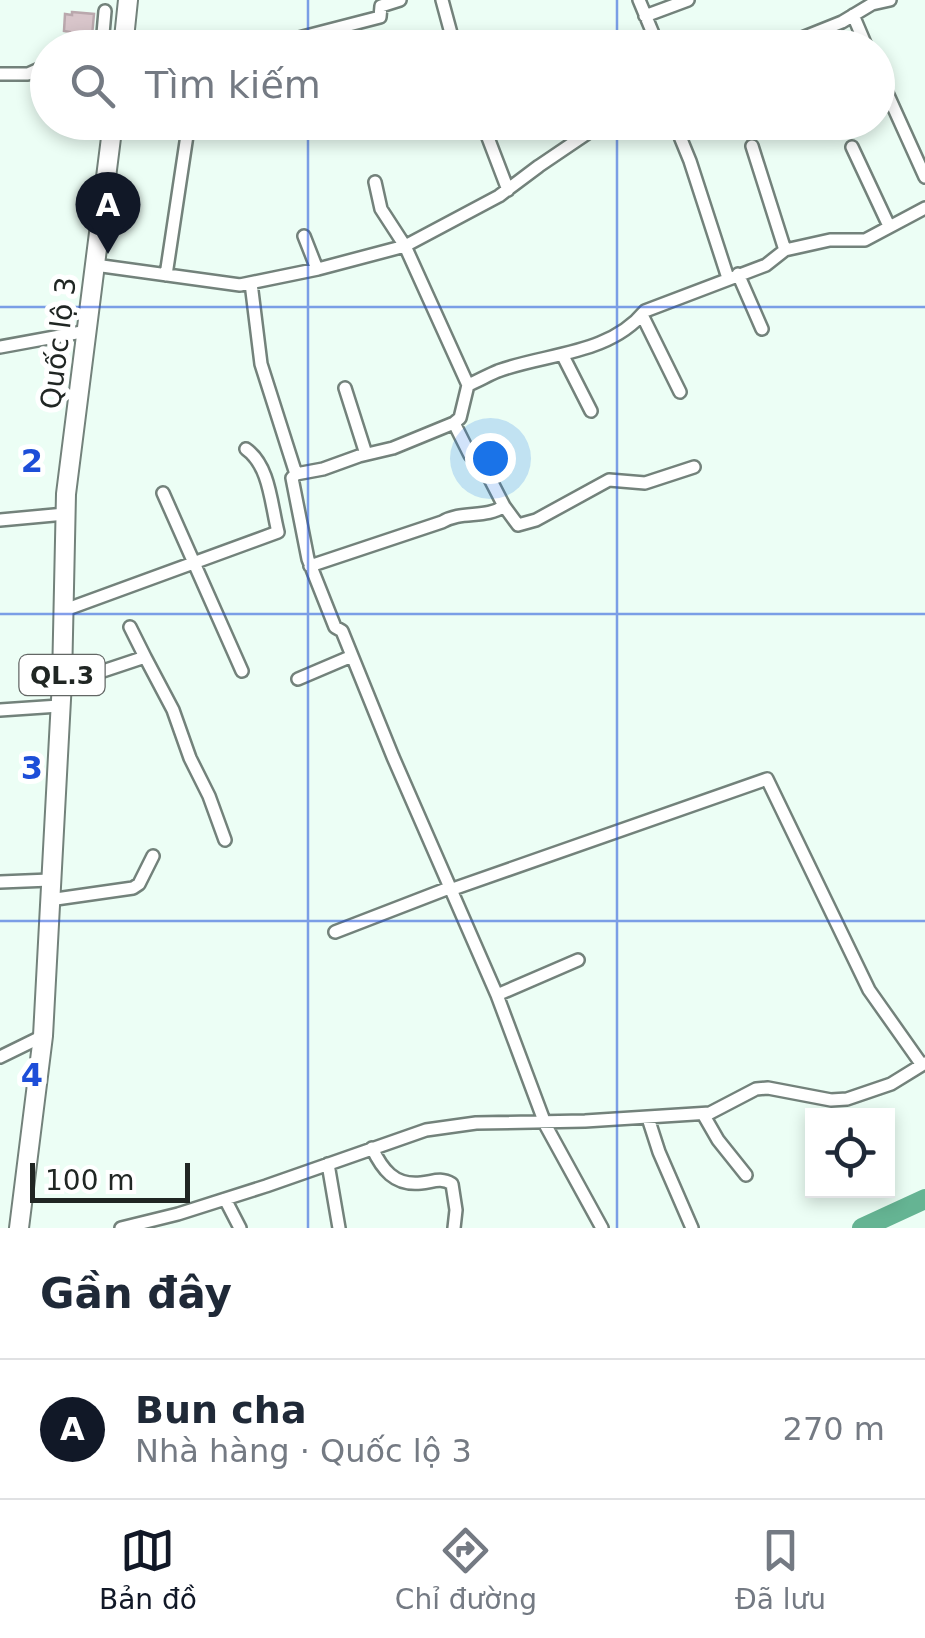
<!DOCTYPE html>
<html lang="vi">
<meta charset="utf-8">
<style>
body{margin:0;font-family:"DejaVu Sans",sans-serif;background:#f6f6f7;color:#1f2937}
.controls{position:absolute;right:30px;bottom:30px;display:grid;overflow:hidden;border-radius:0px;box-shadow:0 5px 15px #0003}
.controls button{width:90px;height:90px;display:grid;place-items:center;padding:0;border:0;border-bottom:2px solid #e0e1e3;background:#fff;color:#1f2937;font:50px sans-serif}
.scale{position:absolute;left:30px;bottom:25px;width:160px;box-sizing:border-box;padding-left:10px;border:5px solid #202623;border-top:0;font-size:28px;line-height:35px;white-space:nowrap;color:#202623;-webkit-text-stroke:8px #fff;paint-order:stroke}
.you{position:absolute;left:490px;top:458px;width:35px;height:35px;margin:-25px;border:8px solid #fff;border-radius:50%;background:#1a73e8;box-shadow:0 0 0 15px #1a73e833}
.badge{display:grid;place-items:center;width:65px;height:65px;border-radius:50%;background:#111827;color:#fff;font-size:32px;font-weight:700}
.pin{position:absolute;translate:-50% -82px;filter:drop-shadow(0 2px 5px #0008)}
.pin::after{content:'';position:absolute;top:52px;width:35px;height:30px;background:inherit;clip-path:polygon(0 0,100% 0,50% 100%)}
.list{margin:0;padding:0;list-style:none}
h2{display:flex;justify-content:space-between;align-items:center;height:130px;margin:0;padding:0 40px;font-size:42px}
h2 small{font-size:32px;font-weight:400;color:#747a83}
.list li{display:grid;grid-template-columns:65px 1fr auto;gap:30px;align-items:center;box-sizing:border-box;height:140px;padding:0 40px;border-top:2px solid #e0e1e3}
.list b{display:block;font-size:38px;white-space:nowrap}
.list p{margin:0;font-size:32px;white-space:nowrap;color:#747a83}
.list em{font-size:32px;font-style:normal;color:#747a83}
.icon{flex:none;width:55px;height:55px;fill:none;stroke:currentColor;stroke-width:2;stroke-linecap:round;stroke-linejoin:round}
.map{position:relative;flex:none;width:925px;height:1228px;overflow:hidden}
.search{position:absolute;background:#fff;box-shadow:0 5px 15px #0003;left:30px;right:30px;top:30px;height:110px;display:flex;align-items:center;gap:25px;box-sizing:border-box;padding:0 35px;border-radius:55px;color:#747a83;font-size:38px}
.sheet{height:270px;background:#fff}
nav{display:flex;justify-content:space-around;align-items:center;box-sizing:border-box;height:140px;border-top:2px solid #e0e1e3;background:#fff;font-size:28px;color:#747a83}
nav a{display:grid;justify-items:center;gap:5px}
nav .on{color:#111827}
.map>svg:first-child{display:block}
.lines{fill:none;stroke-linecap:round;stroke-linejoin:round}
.river{stroke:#65b493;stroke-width:20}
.building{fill:#d8c5ca;stroke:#baa8ad;stroke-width:2.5}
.minor-casing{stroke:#73827b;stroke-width:16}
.highway-casing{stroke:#73827b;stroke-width:22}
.minor{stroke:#fff;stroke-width:11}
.highway{stroke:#fff;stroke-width:18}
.grid{fill:none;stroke:#1d4ed8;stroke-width:2.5;stroke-opacity:0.55}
.labels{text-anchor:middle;stroke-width:10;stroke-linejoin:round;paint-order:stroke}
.shield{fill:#fff;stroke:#636765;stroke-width:2.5}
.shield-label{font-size:25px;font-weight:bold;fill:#202623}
.street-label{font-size:28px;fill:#202623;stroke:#fff}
.grid-label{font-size:32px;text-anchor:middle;font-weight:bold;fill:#1d4ed8;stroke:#fff;stroke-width:10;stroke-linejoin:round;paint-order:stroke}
</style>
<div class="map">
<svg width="925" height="1228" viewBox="0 0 925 1228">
<rect width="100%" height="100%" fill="#ecfef5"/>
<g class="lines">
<!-- river -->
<path class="river" d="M862,1228L925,1199"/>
</g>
<!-- building -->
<path class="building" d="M72,12L94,14L92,36L70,38V32L64,31L65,14L72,15Z"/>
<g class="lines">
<!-- minor casing -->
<g class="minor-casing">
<path id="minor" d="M442,0L455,48
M639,0L659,48
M853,15L867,48
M645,16L688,0
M102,45L105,11
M77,48L82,45H123
M260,48L380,17L381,6L400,0
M777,48L842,22L872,4L890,0
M878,73L925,177
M0,74H28L48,65
M482,122L508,190
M674,122L690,161L728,278
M752,146L785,250
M852,147L889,226
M375,182L381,209L405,246L468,385L460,418L454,423L393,448L359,456L323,469L296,474L292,478L308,559L335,627L342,631L393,757L497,995L546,1126L602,1228
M304,236L317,269
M95,265L240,285L318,269L405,246L499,196L539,166L604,122
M738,274L762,329
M166,275L189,122
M251,283L261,364L296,474
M642,315L680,392
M0,347L87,331
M563,356L591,411
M468,385C478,381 488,375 498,371C547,353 609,355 645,311L766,265L785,250L830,240H865L925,208
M345,388L366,454
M163,493L242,671
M504,506L518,525L536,520L609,480L645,483L694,467
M0,520L65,514
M310,566L442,522C462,510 486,519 504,506L487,473L470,455L454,423
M62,611L278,532C271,505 270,466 246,449
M130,627L145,657
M298,679L352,656
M62,681L88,676L145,657L173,710L190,758L209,796L225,840
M0,710L59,706
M0,882L50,880
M450,890L767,779L869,990L922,1065
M49,900L133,888L139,884L153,856
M335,932L449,888
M497,995L578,960
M0,1057L43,1036
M703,1114L718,1140L746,1175
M648,1118L659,1152L692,1228
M372,1148C382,1169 394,1186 421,1183C433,1182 440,1177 452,1184L456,1210L454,1228
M328,1164L339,1228
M225,1199L240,1228
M121,1228L178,1214L266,1186L426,1130L476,1123L585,1121L710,1113L756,1089L768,1088L831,1100L847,1099L891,1084L925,1063"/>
</g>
<!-- highway casing -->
<g class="highway-casing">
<path id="highway" d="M123,48L128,0
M19,1228L43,1036L62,681L66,494L113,122"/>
</g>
<!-- minor -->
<use href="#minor" class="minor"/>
<!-- highway -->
<use href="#highway" class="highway"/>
</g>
<!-- grid -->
<path class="grid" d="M308,0V48M617,0V48M308,122V1228M617,122V1228M0,307H925M0,614H925M0,921H925"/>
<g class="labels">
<!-- shield labels -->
<rect class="shield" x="19.5" y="655" width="85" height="40" rx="8"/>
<g class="shield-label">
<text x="62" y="684">QL.3</text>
</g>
<!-- street labels -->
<g class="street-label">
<text transform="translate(58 343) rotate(-83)" y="10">Quốc lộ 3</text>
</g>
</g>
<g class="grid-label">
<text x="32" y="472">2</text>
<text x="32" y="779">3</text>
<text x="32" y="1086">4</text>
</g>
</svg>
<div class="controls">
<button><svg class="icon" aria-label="locate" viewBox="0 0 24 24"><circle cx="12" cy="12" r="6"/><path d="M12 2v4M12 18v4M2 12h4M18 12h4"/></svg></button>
</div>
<div class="scale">100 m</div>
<div class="you"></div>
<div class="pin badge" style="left:108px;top:254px">A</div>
<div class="search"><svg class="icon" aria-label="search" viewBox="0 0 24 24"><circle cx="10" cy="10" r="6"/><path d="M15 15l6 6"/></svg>Tìm kiếm</div>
</div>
<section class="sheet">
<h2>Gần đây<small></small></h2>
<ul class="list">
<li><span class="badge">A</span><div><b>Bun cha</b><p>Nhà hàng · Quốc lộ 3</p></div><em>270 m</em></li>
</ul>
</section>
<nav>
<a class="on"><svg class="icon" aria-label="map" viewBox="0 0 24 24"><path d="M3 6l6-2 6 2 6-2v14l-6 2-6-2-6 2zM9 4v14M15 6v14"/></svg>Bản đồ</a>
<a><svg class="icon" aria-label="directions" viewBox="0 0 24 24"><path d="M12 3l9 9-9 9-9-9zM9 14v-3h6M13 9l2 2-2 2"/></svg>Chỉ đường</a>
<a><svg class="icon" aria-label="saved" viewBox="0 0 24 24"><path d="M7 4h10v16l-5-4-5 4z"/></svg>Đã lưu</a>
</nav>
